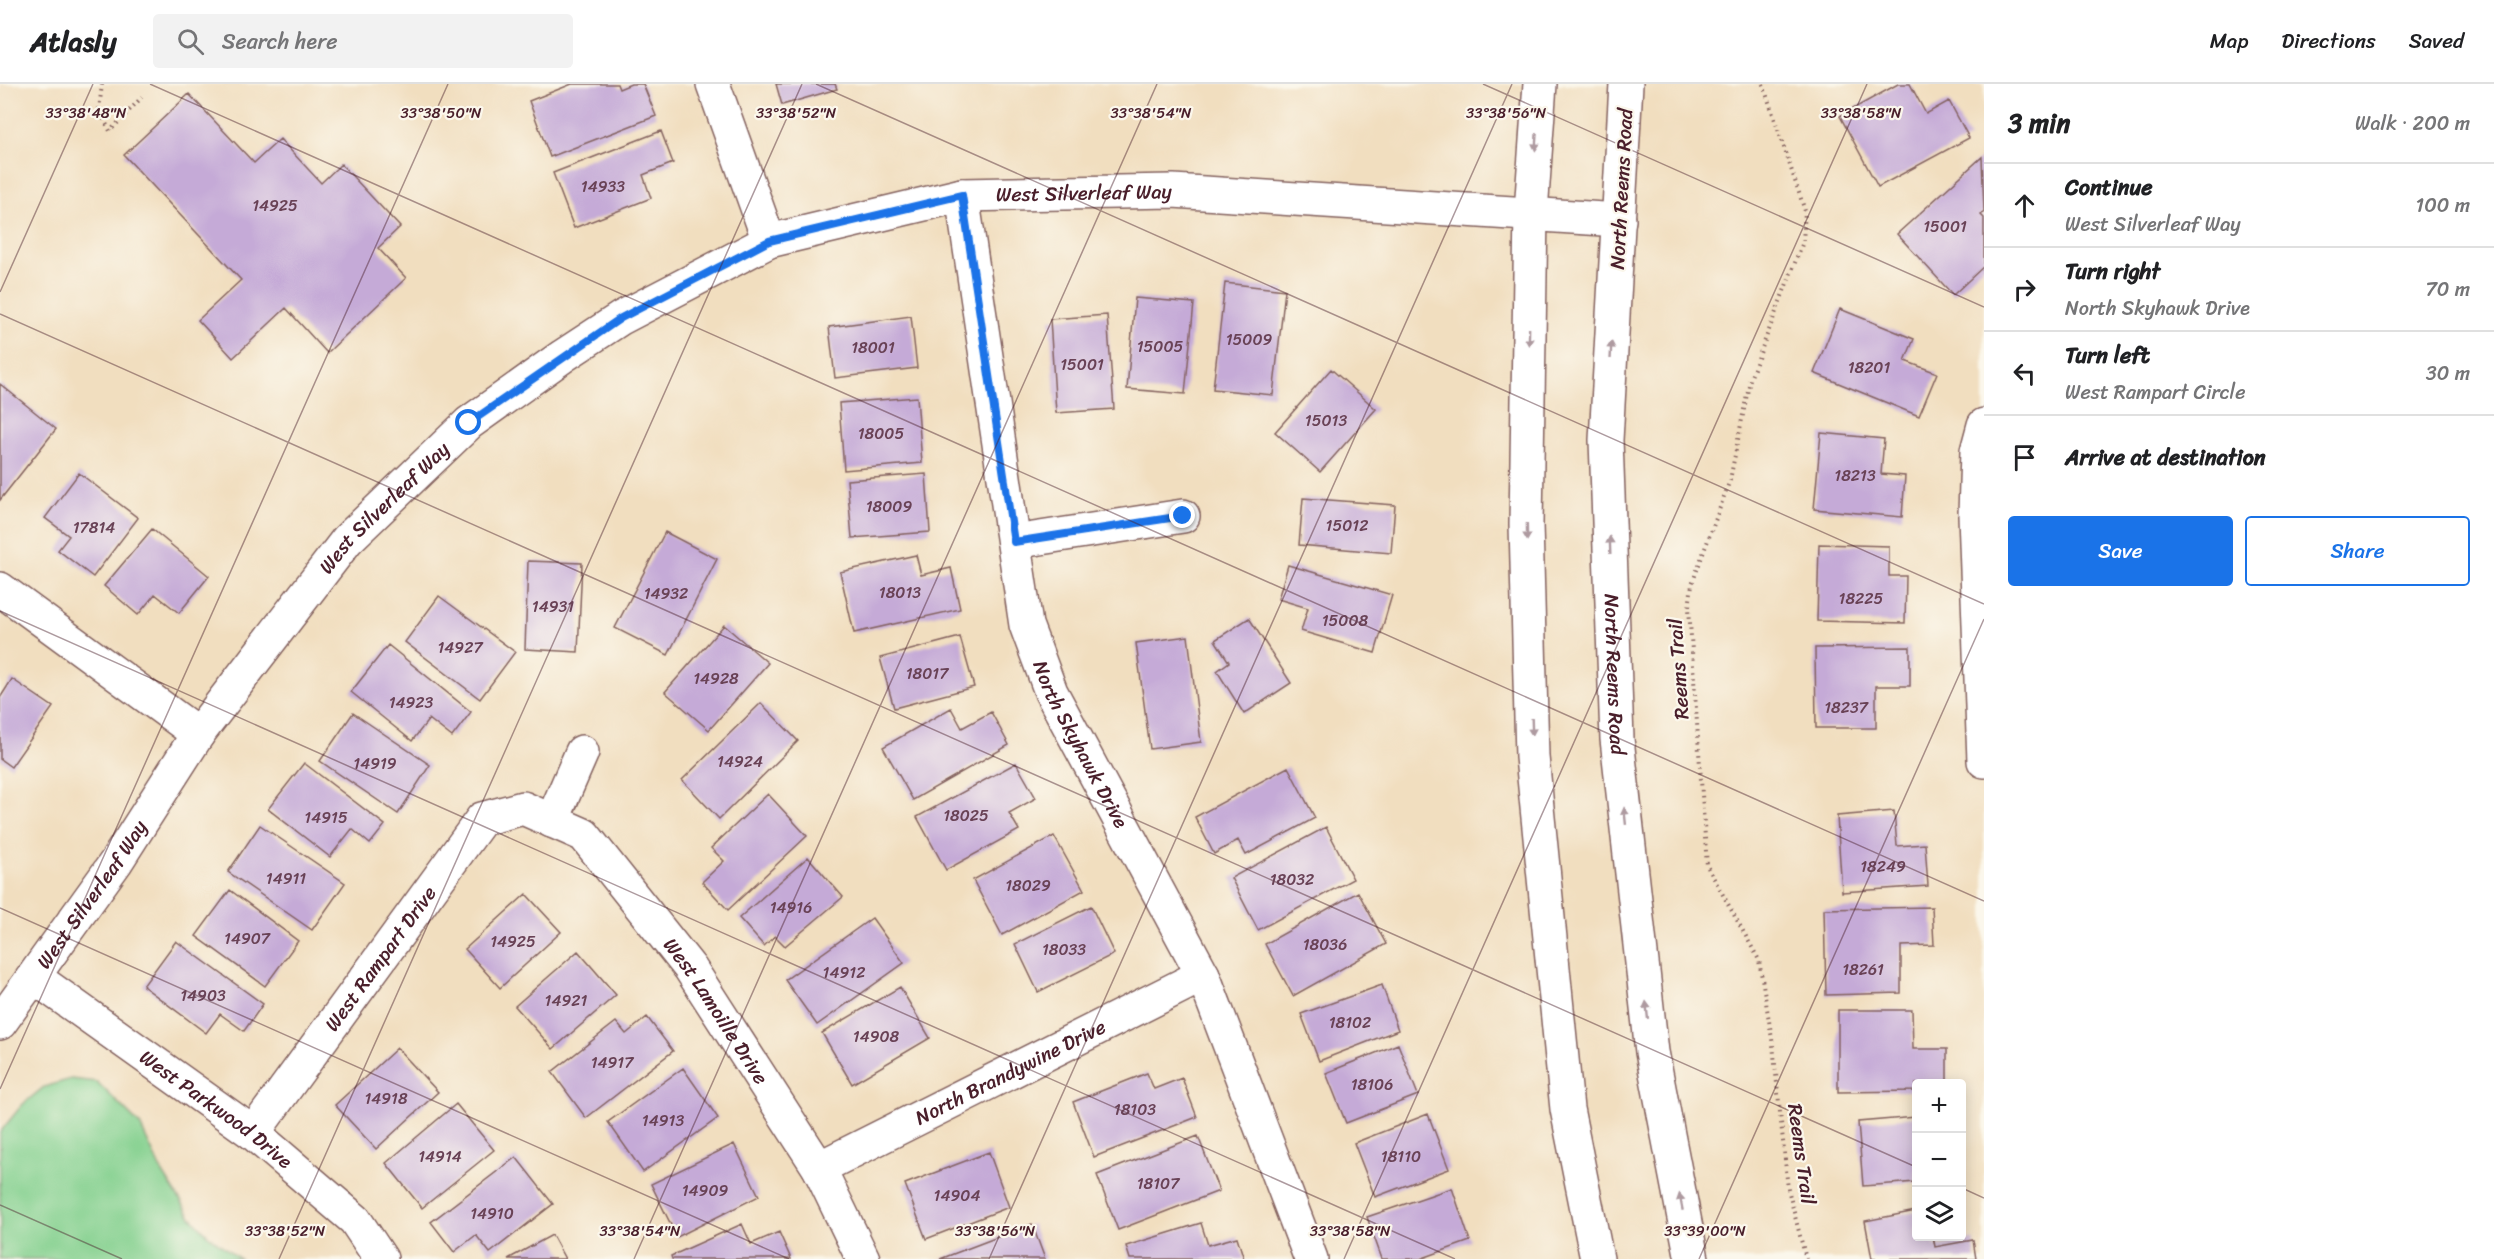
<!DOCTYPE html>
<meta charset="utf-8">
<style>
body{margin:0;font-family:Sriracha,sans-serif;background:#f2f2f2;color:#202124}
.controls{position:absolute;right:18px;bottom:18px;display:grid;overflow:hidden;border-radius:6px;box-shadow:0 3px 15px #0003}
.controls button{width:54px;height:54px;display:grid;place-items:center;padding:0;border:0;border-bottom:2px solid #e0e0e0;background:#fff;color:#202124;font:30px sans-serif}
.stop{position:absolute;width:18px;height:18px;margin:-14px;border:4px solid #1a73e8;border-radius:50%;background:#fff}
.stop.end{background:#1a73e8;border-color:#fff;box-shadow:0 2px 6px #0008}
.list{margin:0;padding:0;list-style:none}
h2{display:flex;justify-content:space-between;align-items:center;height:78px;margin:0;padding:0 24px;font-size:26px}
h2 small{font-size:20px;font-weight:400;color:#757577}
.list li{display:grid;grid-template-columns:39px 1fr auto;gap:18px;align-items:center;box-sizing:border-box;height:84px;padding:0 24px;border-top:2px solid #e0e0e0}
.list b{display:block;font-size:22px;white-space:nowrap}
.list p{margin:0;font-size:20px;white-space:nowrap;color:#757577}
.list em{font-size:20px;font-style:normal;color:#757577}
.actions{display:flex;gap:12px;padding:18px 24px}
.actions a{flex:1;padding:14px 0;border:2px solid #1a73e8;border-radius:6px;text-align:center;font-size:21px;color:#1a73e8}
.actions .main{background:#1a73e8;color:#fff}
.icon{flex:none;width:33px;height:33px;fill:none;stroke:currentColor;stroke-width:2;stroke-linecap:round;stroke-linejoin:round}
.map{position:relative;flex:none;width:1984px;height:1175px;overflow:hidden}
header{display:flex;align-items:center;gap:36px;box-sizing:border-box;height:84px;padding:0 30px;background:#fff;border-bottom:2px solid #e0e0e0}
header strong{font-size:28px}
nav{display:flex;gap:33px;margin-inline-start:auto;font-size:21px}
.search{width:420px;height:54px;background:#f2f2f2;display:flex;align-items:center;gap:15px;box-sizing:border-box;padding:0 21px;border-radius:6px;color:#757577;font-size:22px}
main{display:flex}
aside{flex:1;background:#fff}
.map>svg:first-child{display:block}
.grass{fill:#83d08e;stroke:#66785c;stroke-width:1.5}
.building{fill:#c5aad7}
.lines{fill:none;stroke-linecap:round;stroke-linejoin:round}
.minor-casing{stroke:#84625f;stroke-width:36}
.tertiary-casing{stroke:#84625f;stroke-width:36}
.secondary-casing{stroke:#84625f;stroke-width:36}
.path{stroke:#84625f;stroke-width:4;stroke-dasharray:1.5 4.5;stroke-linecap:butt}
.minor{stroke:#fff;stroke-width:33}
.tertiary{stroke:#fff;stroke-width:33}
.secondary{stroke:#fff;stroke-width:33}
.oneway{fill:#ae9aa0}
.route{stroke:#1a73e8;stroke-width:8}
.ticks{fill:none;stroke:#4a1f2b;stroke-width:1.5;stroke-opacity:0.45}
.labels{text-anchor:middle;stroke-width:4.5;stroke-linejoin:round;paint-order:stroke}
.number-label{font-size:16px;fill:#694256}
.street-label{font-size:20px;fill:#4a1f2b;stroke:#fbf7ec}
.ticks-label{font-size:15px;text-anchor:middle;fill:#4a1f2b;stroke:#fbf7ec;stroke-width:4.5;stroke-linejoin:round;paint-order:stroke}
</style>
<header>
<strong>Atlasly</strong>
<div class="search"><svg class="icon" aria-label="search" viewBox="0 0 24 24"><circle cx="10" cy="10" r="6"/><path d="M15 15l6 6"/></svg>Search here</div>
<nav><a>Map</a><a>Directions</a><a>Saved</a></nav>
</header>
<main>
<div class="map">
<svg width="1984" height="1175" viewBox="0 0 1984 1175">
<rect width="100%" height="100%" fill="#fbf7ec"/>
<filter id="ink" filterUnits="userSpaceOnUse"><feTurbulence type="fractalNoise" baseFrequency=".0167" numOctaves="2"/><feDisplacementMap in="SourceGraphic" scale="12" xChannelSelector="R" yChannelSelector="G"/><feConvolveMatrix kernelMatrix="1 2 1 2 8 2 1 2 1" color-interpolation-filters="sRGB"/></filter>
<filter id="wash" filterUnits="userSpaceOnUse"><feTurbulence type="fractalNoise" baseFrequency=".008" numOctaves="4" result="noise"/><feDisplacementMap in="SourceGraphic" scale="24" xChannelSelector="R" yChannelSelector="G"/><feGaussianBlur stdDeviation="1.35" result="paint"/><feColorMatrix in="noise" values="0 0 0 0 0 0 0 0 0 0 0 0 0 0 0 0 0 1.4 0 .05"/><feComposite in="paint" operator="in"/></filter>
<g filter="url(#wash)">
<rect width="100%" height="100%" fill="#f1debf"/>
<!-- grass -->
<path class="grass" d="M71,995L97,998L140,1041L161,1086L191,1133L208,1151L240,1175H0V1048L22,1021L44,1003Z"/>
<g id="blocks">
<!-- building -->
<path class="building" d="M572,0H617L619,5L631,0H643L656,32L550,73L529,17Z
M776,0H835L837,5L782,21Z
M1898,0H1910L1926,30L1949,17L1969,54L1878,103L1840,32Z
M189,10L254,79L280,55L321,99L341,80L400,143L378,164L406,194L327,269L286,224L233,274L198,236L241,196L124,71Z
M661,47L673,79L643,91L651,114L574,144L553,89Z
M1982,73L1984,128L1981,131L1984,134V182L1953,211L1897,150Z
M1225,199L1285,206L1273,311L1213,305Z
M1135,214L1194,219L1185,310L1127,305Z
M1840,225L1914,255L1905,277L1937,289L1919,332L1814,289Z
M1107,231L1114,325L1056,329L1050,235Z
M911,232L917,284L835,294L829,243Z
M1331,285L1376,325L1320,388L1275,348Z
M0,300L56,345L0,416Z
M917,313L922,379L844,386L839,319Z
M1821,349L1884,355L1881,390L1905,392L1902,433L1814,425Z
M79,389L138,434L93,493L58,466L69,452L45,434Z
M926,390L930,448L852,454L847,396Z
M1303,414L1395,421L1391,469L1299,461Z
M152,445L209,492L179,529L155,510L138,531L104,502Z
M665,448L717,475L668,571L615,544Z
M1819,460L1889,462V492H1906L1905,539L1817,537Z
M916,471L921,491L951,484L960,525L854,549L840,488Z
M528,477L582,479L578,568L525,565Z
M1288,481L1392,511L1375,569L1301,547L1308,524L1278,515Z
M439,512L515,568L480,615L405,558Z
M1249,534L1291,599L1244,630L1217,587L1229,578L1215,556Z
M724,541L768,579L709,646L665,608Z
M1188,552L1201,658L1150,665L1136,559Z
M960,553L974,603L894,624L880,574Z
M388,561L471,628L452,653L429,635L412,657L351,608Z
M1910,563V602H1876V644H1816L1815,564Z
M12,595L53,623L11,683L0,675V614Z
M761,619L798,657L719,735L682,696Z
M951,624L962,644L991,628L1009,661L913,716L883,663Z
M353,629L430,681L398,730L320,677Z
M304,679L385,741L370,760L352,745L330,773L268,725Z
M1016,679L1036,714L1009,729L1019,746L946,786L917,733Z
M1288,683L1315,734L1246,771L1238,756L1214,770L1195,733Z
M768,710L807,752L728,826L702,798L724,777L711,764Z
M1894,727L1897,762L1925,760L1928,802L1842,808L1837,732Z
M260,741L345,799L312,846L228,788Z
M1326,743L1353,795L1258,846L1231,794Z
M1054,752L1084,806L1002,851L973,796Z
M808,773L843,813L785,862L775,852L764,862L739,834Z
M230,806L298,857L265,902L196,852Z
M1358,808L1386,860L1293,912L1265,860Z
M526,810L561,848L500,904L465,865Z
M1091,822L1114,870L1038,908L1015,860Z
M1932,823L1934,861L1901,862V909L1826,911L1824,825Z
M872,834L904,879L817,941L785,896Z
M176,857L263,920L244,947L220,930L206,949L143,902Z
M578,867L616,911L553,965L515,922Z
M1382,901L1398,946L1319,977L1301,930Z
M900,903L930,954L852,1000L822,949Z
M1838,926H1912L1913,965H1947V1000H1916V1007L1838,1008Z
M647,933L673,967L586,1034L552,988L616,938L626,950Z
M1398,960L1418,1011L1346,1039L1326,989Z
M397,964L438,1008L376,1065L335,1021Z
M683,984L718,1034L643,1088L608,1038Z
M1147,989L1154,1005L1182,994L1197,1033L1094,1073L1073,1018Z
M456,1020L494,1066L422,1124L386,1079Z
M1428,1030L1449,1085L1375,1113L1354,1059Z
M1916,1033V1098L1863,1102L1858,1038Z
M1198,1052L1219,1107L1118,1146L1097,1091Z
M734,1060L759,1112L677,1153L651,1100Z
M989,1068L1009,1123L926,1155L905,1100Z
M516,1073L553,1120L490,1169L476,1151L454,1168L431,1138Z
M1452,1104L1470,1157L1420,1175H1382L1367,1133Z
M1916,1127V1152H1933L1935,1163L1973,1156L1976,1175H1872L1865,1137Z
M1201,1139L1208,1161L1237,1153L1244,1175H1130L1126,1162Z
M742,1140L751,1160L779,1148L791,1175H672L671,1172Z
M1032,1140L1045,1175H940Z
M552,1151L565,1175H508Z"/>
</g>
</g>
<g filter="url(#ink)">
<use href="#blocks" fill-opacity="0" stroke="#84625f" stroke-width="1.5"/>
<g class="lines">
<!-- minor casing -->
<g class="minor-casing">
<g id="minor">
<path d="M713,0L769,157"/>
<path id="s1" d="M962,111L1026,541L1051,608L1203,891L1311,1175"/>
<path d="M1984,341L1977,367L1975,431L1984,677"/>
<path d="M1014,458L1183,432"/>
<path d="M0,505L198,650"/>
<path d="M552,737L582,668"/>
<path id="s2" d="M34,893L253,1049L355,1136L381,1175"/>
<path id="s3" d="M253,1049L482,735L523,724L584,751L690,884L819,1084L863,1175"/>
<path id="s4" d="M819,1084L1203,891"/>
</g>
</g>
<!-- tertiary casing -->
<g class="tertiary-casing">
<g id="tertiary">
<path id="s5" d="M0,939L116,778L198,650L347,456L469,339L563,272L621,234L769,157L962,111L1173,107L1619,136"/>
</g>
</g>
<!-- secondary casing -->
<g class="secondary-casing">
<g id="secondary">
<path d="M1540,0L1531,128L1526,440L1532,673L1567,1025L1597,1175"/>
<path id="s6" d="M1626,0L1606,356L1617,655L1652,968L1692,1175"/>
</g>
</g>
<!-- path -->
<path class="path" d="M102,0L99,26L110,47L142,13
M1763,0L1805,127L1803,158L1750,295L1730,396L1692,500L1689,524L1707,782L1759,876L1773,961L1788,1105L1806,1175"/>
<!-- minor -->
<use href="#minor" class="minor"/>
<!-- tertiary -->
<use href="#tertiary" class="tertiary"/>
<!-- secondary -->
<use href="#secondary" class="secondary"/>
</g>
<!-- one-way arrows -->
<defs><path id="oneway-solid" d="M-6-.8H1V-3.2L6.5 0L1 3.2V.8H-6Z" transform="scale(1.5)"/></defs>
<g class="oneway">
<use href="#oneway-solid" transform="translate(1536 58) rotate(94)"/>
<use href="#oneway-solid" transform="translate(1529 253) rotate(91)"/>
<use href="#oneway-solid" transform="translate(1611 266) rotate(-87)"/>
<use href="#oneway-solid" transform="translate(1527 448) rotate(89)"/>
<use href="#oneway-solid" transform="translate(1610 461) rotate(-92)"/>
<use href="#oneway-solid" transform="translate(1532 643) rotate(88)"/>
<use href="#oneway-solid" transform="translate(1625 732) rotate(-96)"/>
<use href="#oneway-solid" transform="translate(1647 926) rotate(-96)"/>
<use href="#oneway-solid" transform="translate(1681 1118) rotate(-101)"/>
</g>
</g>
<g class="lines" filter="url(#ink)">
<!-- route -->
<path class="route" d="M469,339L621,234L769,157L962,111L1014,458L1183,432"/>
</g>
<!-- ticks -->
<path class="ticks" d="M150,0L1984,817M816,0L1984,520M1483,0L1984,223M0,208L93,0M0,230L1916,1083M0,527L1455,1175M0,824L789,1175M0,1005L448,0M1962,1104L1984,1114M0,1121L122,1175M279,1175L802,0M634,1175L1157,0M989,1175L1512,0M1344,1175L1867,0M1699,1175L1984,535"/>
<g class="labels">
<!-- number labels -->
<g class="number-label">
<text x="603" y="108">14933</text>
<text x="275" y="127">14925</text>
<text x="1945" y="148">15001</text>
<text x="1249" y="261">15009</text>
<text x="1160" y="268">15005</text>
<text x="873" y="269">18001</text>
<text x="1082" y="286">15001</text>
<text x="1869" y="289">18201</text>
<text x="1326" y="342">15013</text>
<text x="881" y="355">18005</text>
<text x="1855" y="397">18213</text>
<text x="889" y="428">18009</text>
<text x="1347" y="447">15012</text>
<text x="94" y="449">17814</text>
<text x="900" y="514">18013</text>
<text x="666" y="515">14932</text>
<text x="1861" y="520">18225</text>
<text x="553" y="528">14931</text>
<text x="1345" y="542">15008</text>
<text x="460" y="569">14927</text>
<text x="927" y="595">18017</text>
<text x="716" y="600">14928</text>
<text x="411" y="624">14923</text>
<text x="1846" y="629">18237</text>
<text x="740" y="683">14924</text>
<text x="375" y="685">14919</text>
<text x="966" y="737">18025</text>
<text x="326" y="739">14915</text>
<text x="1883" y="788">18249</text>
<text x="286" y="800">14911</text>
<text x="1292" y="801">18032</text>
<text x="1028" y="807">18029</text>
<text x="791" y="829">14916</text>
<text x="247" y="860">14907</text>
<text x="513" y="863">14925</text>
<text x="1325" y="866">18036</text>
<text x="1064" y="871">18033</text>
<text x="1863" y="891">18261</text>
<text x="844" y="894">14912</text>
<text x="203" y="917">14903</text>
<text x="566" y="922">14921</text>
<text x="1350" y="944">18102</text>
<text x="876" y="958">14908</text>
<text x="612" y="984">14917</text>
<text x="1372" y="1006">18106</text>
<text x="386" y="1020">14918</text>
<text x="1135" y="1031">18103</text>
<text x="663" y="1042">14913</text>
<text x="440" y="1078">14914</text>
<text x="1401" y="1078">18110</text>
<text x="1158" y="1105">18107</text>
<text x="705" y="1112">14909</text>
<text x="957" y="1117">14904</text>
<text x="492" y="1135">14910</text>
</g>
<!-- street labels -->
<g class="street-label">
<text transform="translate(1621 105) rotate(-87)" y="7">North Reems Road</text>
<text dy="7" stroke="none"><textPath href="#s5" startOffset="1436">West Silverleaf Way</textPath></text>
<text dy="7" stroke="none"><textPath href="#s5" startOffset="644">West Silverleaf Way</textPath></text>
<text transform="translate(1678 585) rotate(-94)" y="7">Reems Trail</text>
<text dy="7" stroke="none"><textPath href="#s6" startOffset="591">North Reems Road</textPath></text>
<text dy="7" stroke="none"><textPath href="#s1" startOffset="566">North Skyhawk Drive</textPath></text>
<text dy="7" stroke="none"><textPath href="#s5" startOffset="158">West Silverleaf Way</textPath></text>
<text dy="7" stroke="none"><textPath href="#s3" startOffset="216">West Rampart Drive</textPath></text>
<text dy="7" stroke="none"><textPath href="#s3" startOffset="718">West Lamoille Drive</textPath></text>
<text dy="7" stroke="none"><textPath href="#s4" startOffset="214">North Brandywine Drive</textPath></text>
<text dy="7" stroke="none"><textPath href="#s2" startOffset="225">West Parkwood Drive</textPath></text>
<text transform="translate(1802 1070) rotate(82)" y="7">Reems Trail</text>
</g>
</g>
<g class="ticks-label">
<text x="86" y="34">33°38'48"N</text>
<text x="441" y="34">33°38'50"N</text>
<text x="796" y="34">33°38'52"N</text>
<text x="1151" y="34">33°38'54"N</text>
<text x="1506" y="34">33°38'56"N</text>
<text x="1861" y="34">33°38'58"N</text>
<text x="285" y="1152">33°38'52"N</text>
<text x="640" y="1152">33°38'54"N</text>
<text x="995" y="1152">33°38'56"N</text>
<text x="1350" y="1152">33°38'58"N</text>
<text x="1705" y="1152">33°39'00"N</text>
</g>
</svg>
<div class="controls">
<button>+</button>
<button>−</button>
<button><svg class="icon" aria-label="layers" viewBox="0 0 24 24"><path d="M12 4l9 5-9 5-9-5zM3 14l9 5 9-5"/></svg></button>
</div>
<div class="stop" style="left:469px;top:339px"></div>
<div class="stop end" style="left:1183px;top:432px"></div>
</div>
<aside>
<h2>3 min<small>Walk · 200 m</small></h2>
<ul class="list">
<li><svg class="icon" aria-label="ahead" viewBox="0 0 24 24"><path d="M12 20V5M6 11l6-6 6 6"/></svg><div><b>Continue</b><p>West Silverleaf Way</p></div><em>100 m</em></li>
<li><svg class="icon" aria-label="right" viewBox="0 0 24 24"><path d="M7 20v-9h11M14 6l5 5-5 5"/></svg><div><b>Turn right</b><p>North Skyhawk Drive</p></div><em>70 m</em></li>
<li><svg class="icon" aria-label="left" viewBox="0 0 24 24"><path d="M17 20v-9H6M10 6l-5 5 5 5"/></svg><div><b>Turn left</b><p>West Rampart Circle</p></div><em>30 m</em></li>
<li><svg class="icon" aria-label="arrive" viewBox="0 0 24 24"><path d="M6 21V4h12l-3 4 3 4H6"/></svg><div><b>Arrive at destination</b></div></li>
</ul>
<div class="actions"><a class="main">Save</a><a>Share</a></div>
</aside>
</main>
